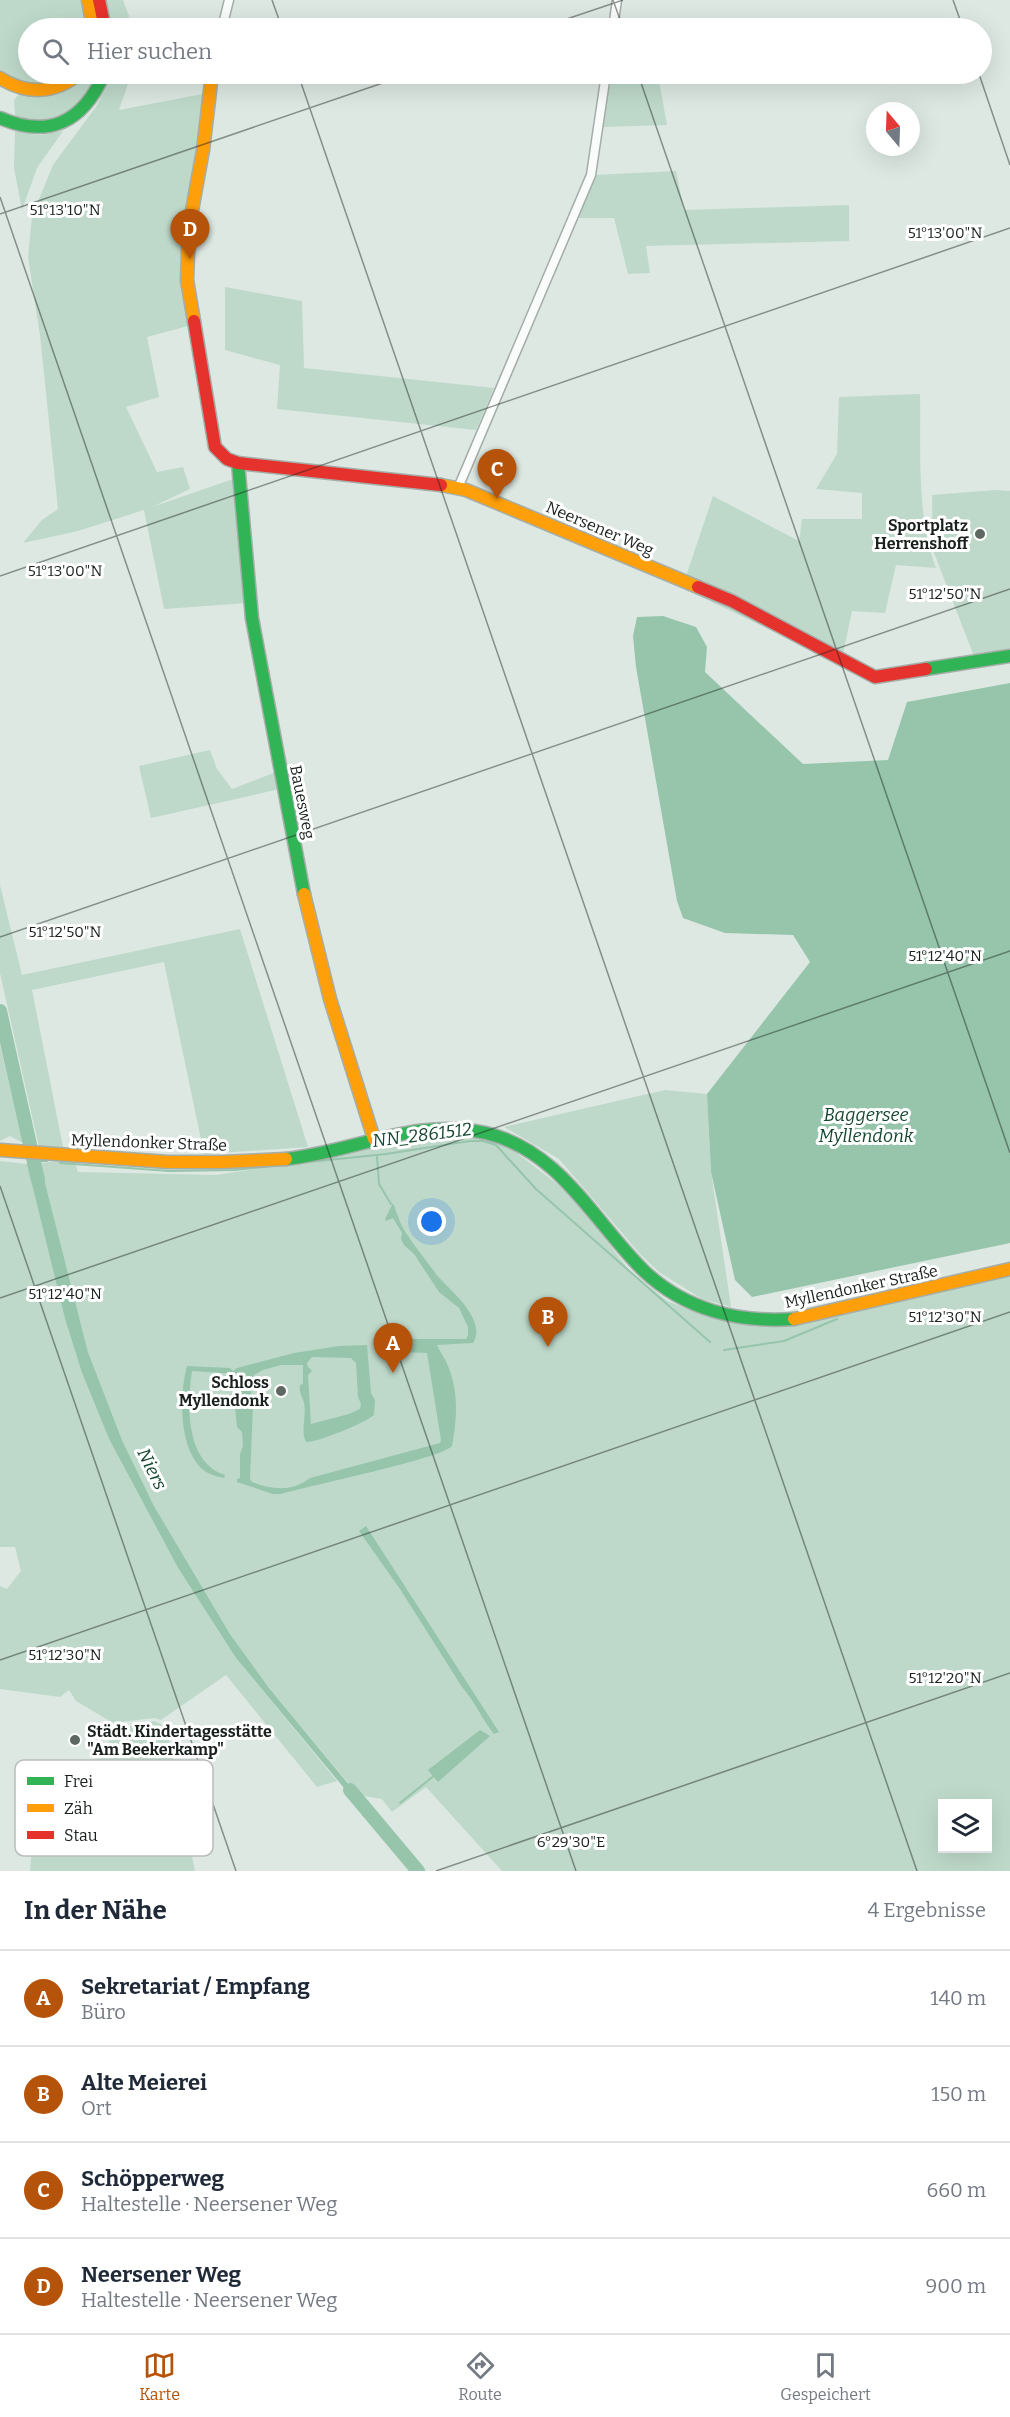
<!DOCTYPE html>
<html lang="de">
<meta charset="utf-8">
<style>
body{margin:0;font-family:Bitter,serif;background:#f2f2f3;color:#1f2937}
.controls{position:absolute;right:18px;bottom:18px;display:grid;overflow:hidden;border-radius:0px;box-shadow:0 6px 24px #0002}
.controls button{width:54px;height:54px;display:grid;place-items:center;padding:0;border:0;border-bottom:2px solid #e0e1e3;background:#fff;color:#1f2937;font:30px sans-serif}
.compass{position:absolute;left:866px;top:102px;width:54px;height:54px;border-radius:50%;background:#fff;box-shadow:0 6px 24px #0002;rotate:341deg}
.you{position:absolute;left:432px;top:1222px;width:21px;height:21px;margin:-15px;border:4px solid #fff;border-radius:50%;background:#1a73e8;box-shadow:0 0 0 9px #1a73e833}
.badge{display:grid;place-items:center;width:39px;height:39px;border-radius:50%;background:#b45309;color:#fff;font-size:20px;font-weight:700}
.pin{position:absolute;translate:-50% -50px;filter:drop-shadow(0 2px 3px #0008)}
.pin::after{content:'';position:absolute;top:32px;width:21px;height:18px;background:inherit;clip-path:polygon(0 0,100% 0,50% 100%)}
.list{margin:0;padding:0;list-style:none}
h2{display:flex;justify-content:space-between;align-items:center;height:78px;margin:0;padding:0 24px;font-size:26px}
h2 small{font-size:20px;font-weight:400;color:#747a83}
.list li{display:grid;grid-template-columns:39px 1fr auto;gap:18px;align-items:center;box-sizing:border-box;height:96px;padding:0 24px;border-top:2px solid #e0e1e3}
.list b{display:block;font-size:22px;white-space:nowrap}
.list p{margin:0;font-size:20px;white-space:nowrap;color:#747a83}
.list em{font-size:20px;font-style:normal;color:#747a83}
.icon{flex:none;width:33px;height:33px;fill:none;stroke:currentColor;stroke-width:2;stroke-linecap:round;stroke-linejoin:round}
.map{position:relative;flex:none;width:1010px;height:1871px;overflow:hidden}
.search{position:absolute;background:#fff;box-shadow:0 6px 24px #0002;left:18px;right:18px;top:18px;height:66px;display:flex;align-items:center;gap:15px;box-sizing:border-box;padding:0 21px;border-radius:33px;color:#747a83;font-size:22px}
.sheet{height:462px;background:#fff}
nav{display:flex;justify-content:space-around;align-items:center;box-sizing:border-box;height:84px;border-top:2px solid #e0e1e3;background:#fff;font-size:16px;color:#747a83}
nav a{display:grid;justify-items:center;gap:3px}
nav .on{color:#b45309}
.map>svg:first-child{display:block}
.green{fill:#bed9ca;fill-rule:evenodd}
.water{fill:#96c5ac;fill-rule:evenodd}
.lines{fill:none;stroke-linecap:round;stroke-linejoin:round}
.stream{stroke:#96c5ac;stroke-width:2}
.river{stroke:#96c5ac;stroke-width:14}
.street-casing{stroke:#a5ada8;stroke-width:11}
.fast-casing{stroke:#a5ada8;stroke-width:15}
.slow-casing{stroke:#a5ada8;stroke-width:15}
.jam-casing{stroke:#a5ada8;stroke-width:15}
.street{stroke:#fafcfb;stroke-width:8}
.fast{stroke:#30b455;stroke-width:12}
.slow{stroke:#ff9f0a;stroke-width:12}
.jam{stroke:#e5322d;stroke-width:12}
.ticks{fill:none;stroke:#1a211d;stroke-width:1.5;stroke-opacity:0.45}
.poi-dot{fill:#5e6762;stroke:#fff;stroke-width:2}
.labels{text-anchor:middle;stroke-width:6;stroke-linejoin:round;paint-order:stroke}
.poi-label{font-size:16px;font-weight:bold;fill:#1a211d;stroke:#fff;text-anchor:end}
.street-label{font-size:16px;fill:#1a211d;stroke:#fff}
.water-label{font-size:18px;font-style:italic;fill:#14462f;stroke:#fff}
.key{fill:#fff;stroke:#babcbb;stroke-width:1.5}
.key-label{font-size:16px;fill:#1a211d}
.ticks-label{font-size:15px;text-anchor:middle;fill:#1a211d;stroke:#fff;stroke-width:6;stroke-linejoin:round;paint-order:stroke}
</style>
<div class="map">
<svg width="1010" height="1871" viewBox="0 0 1010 1871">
<rect width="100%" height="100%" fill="#dde8e2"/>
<!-- green -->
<path class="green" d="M0,0H84L89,28H28V74H72C43,93 29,87 0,72Z
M105,0H123L129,16L130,28H111Z
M85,74H98C95,80 92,89 87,95C72,116 38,129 15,115L14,101L17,96Z
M110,74H130L128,84L119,110L213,92L199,186L193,274L199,323L147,337L159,397L126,407L157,472L183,467L190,489L152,507L236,478L247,603L164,609L144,510L78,531L23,543L42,520L58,509L40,335L28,257L32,216L53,165L98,104Z
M659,81L667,125L602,127L608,82Z
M15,131L39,135L63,131L37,168L22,210L14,168Z
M676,171L684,210L849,205V241L646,246L650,273L628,274L614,218H577L595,175Z
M225,287L302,301L304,368L494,388L476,430L277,409L280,365L225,350Z
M920,394C921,449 916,517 936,568L896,565L885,613L852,611L841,663L682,588L713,496L799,541L802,519H862V493L816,489L837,454L839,397Z
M995,490L1010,491V653L975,659L933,550L932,495Z
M210,750L217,769L232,789L276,772L280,789L151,818L139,766Z
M0,885L22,975L240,929L308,1147L204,1154L164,962L32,990L63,1147H39L0,973Z
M0,1045L20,1130L26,1136L25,1144L10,1136L0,1141Z
M665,1090L707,1094L711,1172L731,1307L702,1299L659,1272L640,1254L559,1159L504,1127Z
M468,1135L509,1147L569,1193L629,1270L667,1301L711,1318L756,1327L801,1324L1010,1275V1871H502L426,1787L392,1812L382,1799L358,1795L269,1688L230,1634L154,1506L122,1440L88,1352L40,1163L74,1159L78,1172L216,1175L319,1159L397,1142ZM942,1804H988V1848H942Z
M0,1161L27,1164L65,1319L82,1373L109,1439L178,1568L236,1658L337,1781L317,1787L226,1675L161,1720L154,1718L113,1723L76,1701L69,1690L60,1697L0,1689V1586L7,1589L21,1571L15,1547H0Z
M154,1721L161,1724L169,1741L195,1871H30L38,1771L110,1756L108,1725L119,1729Z"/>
<!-- water -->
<path class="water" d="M663,616L696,627L707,647L705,672L803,764L888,760L907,702L1010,683V1243L752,1297L735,1280L711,1172L707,1094L810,962L793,935L725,933L683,918L677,901L636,667L633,636L637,617Z
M40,1163L88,1352L122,1440L154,1506L230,1634L269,1688L364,1803L359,1806L236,1658L178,1568L109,1439L82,1373L65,1319L27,1164Z
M393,1203C397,1213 400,1224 406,1233C415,1247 426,1260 436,1274C449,1290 488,1319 473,1343L437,1345C440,1352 445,1358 448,1366C459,1393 457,1418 452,1446C441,1459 307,1486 281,1494H273L237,1482V1479L240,1478V1454L243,1446L242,1432L237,1427L235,1407L238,1391L237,1374L192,1371C187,1405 185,1462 225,1475L224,1478C219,1477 211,1475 206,1472C178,1453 179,1395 187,1366L230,1368L233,1371L237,1368L294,1353L339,1346L367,1345L371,1393L375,1400L374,1415C365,1423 319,1442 306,1442C300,1430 307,1416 304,1403C302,1396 299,1393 300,1385L303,1384V1365H281L263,1370L254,1375L250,1382L253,1407L250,1479L252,1482C272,1490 292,1492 310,1478L440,1443L441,1440L427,1353L402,1352L378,1355L375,1344L411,1339H466L468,1335V1327L459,1308L439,1292L414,1254L404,1245L401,1239L402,1233L393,1218L386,1221L385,1219ZM312,1357L351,1358L356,1363L358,1397L361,1404L360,1409L349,1414L311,1424L308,1375L312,1371L308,1367L307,1363Z
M366,1526L499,1732L494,1734C482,1719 475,1702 462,1687L400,1589L359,1531Z
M480,1730L490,1736L438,1782L428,1770Z"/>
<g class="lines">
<!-- stream -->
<path class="stream" d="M377,1156L379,1184L391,1204
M34,1161H47
M309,1162L386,1154L470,1141H483L496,1145L536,1189L710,1342
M60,1163L169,1171L234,1170L300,1163
M724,1350L784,1341L837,1319
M400,1803L435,1775"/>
<!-- river -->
<path class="river" d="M0,1011L38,1180
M350,1790L418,1871"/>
<!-- street casing -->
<g class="street-casing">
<path id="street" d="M222,28L229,0
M613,28L617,0
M458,488L591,175L606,74"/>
</g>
<!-- fast casing -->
<g class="fast-casing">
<path id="fast" d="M0,118C49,139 83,122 104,74
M238,463L252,618L304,894
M926,669L1010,656
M286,1159C354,1152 416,1117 486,1133C561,1151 593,1221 644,1271C685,1310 739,1323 794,1319"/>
</g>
<!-- slow casing -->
<g class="slow-casing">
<path id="slow" d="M88,0L93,28
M0,78C27,95 54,94 79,74
M194,321L187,280L189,227L203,150L212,74
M441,485L466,490L698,587
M304,894L330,999L374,1139
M0,1150L168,1162H222L286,1159
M794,1319L1010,1269"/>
</g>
<!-- jam casing -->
<g class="jam-casing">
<path id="jam" d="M99,0L105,28
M194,321L215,447L227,459L238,463L441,485
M698,587L732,601L875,677L926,669"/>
</g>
<!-- street -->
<use href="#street" class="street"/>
<!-- fast -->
<use href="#fast" class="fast"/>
<!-- slow -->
<use href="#slow" class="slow"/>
<!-- jam -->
<use href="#jam" class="jam"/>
</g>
<!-- ticks -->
<path class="ticks" d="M272,0L282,28M613,0L623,28M953,0L963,28M540,28L623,0M298,74L917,1871M638,74L1010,1153M979,74L1010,165M0,197L576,1871M0,214L409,74M0,576L1010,228M0,937L1010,589M0,1186L236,1871M0,1298L1010,951M0,1660L1010,1312M436,1871L1010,1673"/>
<!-- markers -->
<g class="poi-dot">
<circle cx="980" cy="534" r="6"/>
<circle cx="281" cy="1391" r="6"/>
<circle cx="75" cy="1740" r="6"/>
</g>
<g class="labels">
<!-- poi labels -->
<g class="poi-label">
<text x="968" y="531">Sportplatz<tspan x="968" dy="18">Herrenshoff</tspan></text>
<text x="269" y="1388">Schloss<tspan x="269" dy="18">Myllendonk</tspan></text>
<text x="87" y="1737" text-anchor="start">Städt. Kindertagesstätte<tspan x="87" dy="18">"Am Beekerkamp"</tspan></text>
</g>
<!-- street labels -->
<g class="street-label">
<text transform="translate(600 528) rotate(23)" y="6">Neersener Weg</text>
<text transform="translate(303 802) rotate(79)" y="6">Bauesweg</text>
<text transform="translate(149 1142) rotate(2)" y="6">Myllendonker Straße</text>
<text transform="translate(861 1286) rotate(-12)" y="6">Myllendonker Straße</text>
</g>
<!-- water labels -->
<g class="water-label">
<text x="866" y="1121">Baggersee<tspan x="866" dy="21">Myllendonk</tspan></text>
<text transform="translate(422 1135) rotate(-7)" y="6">NN_2861512</text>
<text transform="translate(152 1469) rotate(64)" y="6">Niers</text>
</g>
</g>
<!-- legend -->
<rect x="15" y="1760" width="198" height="96" rx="9" class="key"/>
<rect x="27" y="1777" width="27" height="8" fill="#30b455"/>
<rect x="27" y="1804" width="27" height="8" fill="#ff9f0a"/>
<rect x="27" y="1831" width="27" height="8" fill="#e5322d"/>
<g class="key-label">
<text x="64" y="1787">Frei</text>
<text x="64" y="1814">Zäh</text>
<text x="64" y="1841">Stau</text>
</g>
<g class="ticks-label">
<text x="65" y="215">51°13'10"N</text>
<text x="945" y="238">51°13'00"N</text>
<text x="65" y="576">51°13'00"N</text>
<text x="945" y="599">51°12'50"N</text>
<text x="65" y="937">51°12'50"N</text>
<text x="945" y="961">51°12'40"N</text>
<text x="65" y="1299">51°12'40"N</text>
<text x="945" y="1322">51°12'30"N</text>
<text x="65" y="1660">51°12'30"N</text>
<text x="945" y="1683">51°12'20"N</text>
<text x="571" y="1847">6°29'30"E</text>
</g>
</svg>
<div class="controls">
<button><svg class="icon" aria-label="layers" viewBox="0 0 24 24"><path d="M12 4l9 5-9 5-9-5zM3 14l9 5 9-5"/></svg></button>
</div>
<svg class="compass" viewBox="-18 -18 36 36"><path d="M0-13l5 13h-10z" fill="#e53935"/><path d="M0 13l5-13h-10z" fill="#747a83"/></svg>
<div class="you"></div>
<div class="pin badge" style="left:393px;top:1373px">A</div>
<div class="pin badge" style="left:548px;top:1347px">B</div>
<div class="pin badge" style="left:497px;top:499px">C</div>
<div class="pin badge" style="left:190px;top:259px">D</div>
<div class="search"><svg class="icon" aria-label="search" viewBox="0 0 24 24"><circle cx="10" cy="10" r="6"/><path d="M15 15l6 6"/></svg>Hier suchen</div>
</div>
<section class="sheet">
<h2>In der Nähe<small>4 Ergebnisse</small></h2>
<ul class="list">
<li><span class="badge">A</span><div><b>Sekretariat / Empfang</b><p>Büro</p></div><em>140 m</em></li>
<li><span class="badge">B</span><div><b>Alte Meierei</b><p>Ort</p></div><em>150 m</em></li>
<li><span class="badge">C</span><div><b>Schöpperweg</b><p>Haltestelle · Neersener Weg</p></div><em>660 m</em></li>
<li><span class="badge">D</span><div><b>Neersener Weg</b><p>Haltestelle · Neersener Weg</p></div><em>900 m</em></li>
</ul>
</section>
<nav>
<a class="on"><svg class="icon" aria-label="map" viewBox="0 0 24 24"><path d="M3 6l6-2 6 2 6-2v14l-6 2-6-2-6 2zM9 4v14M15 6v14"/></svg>Karte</a>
<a><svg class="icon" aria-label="directions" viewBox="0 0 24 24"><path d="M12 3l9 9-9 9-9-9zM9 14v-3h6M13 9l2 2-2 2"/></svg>Route</a>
<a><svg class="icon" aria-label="saved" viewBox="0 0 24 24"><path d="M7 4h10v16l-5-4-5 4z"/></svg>Gespeichert</a>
</nav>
